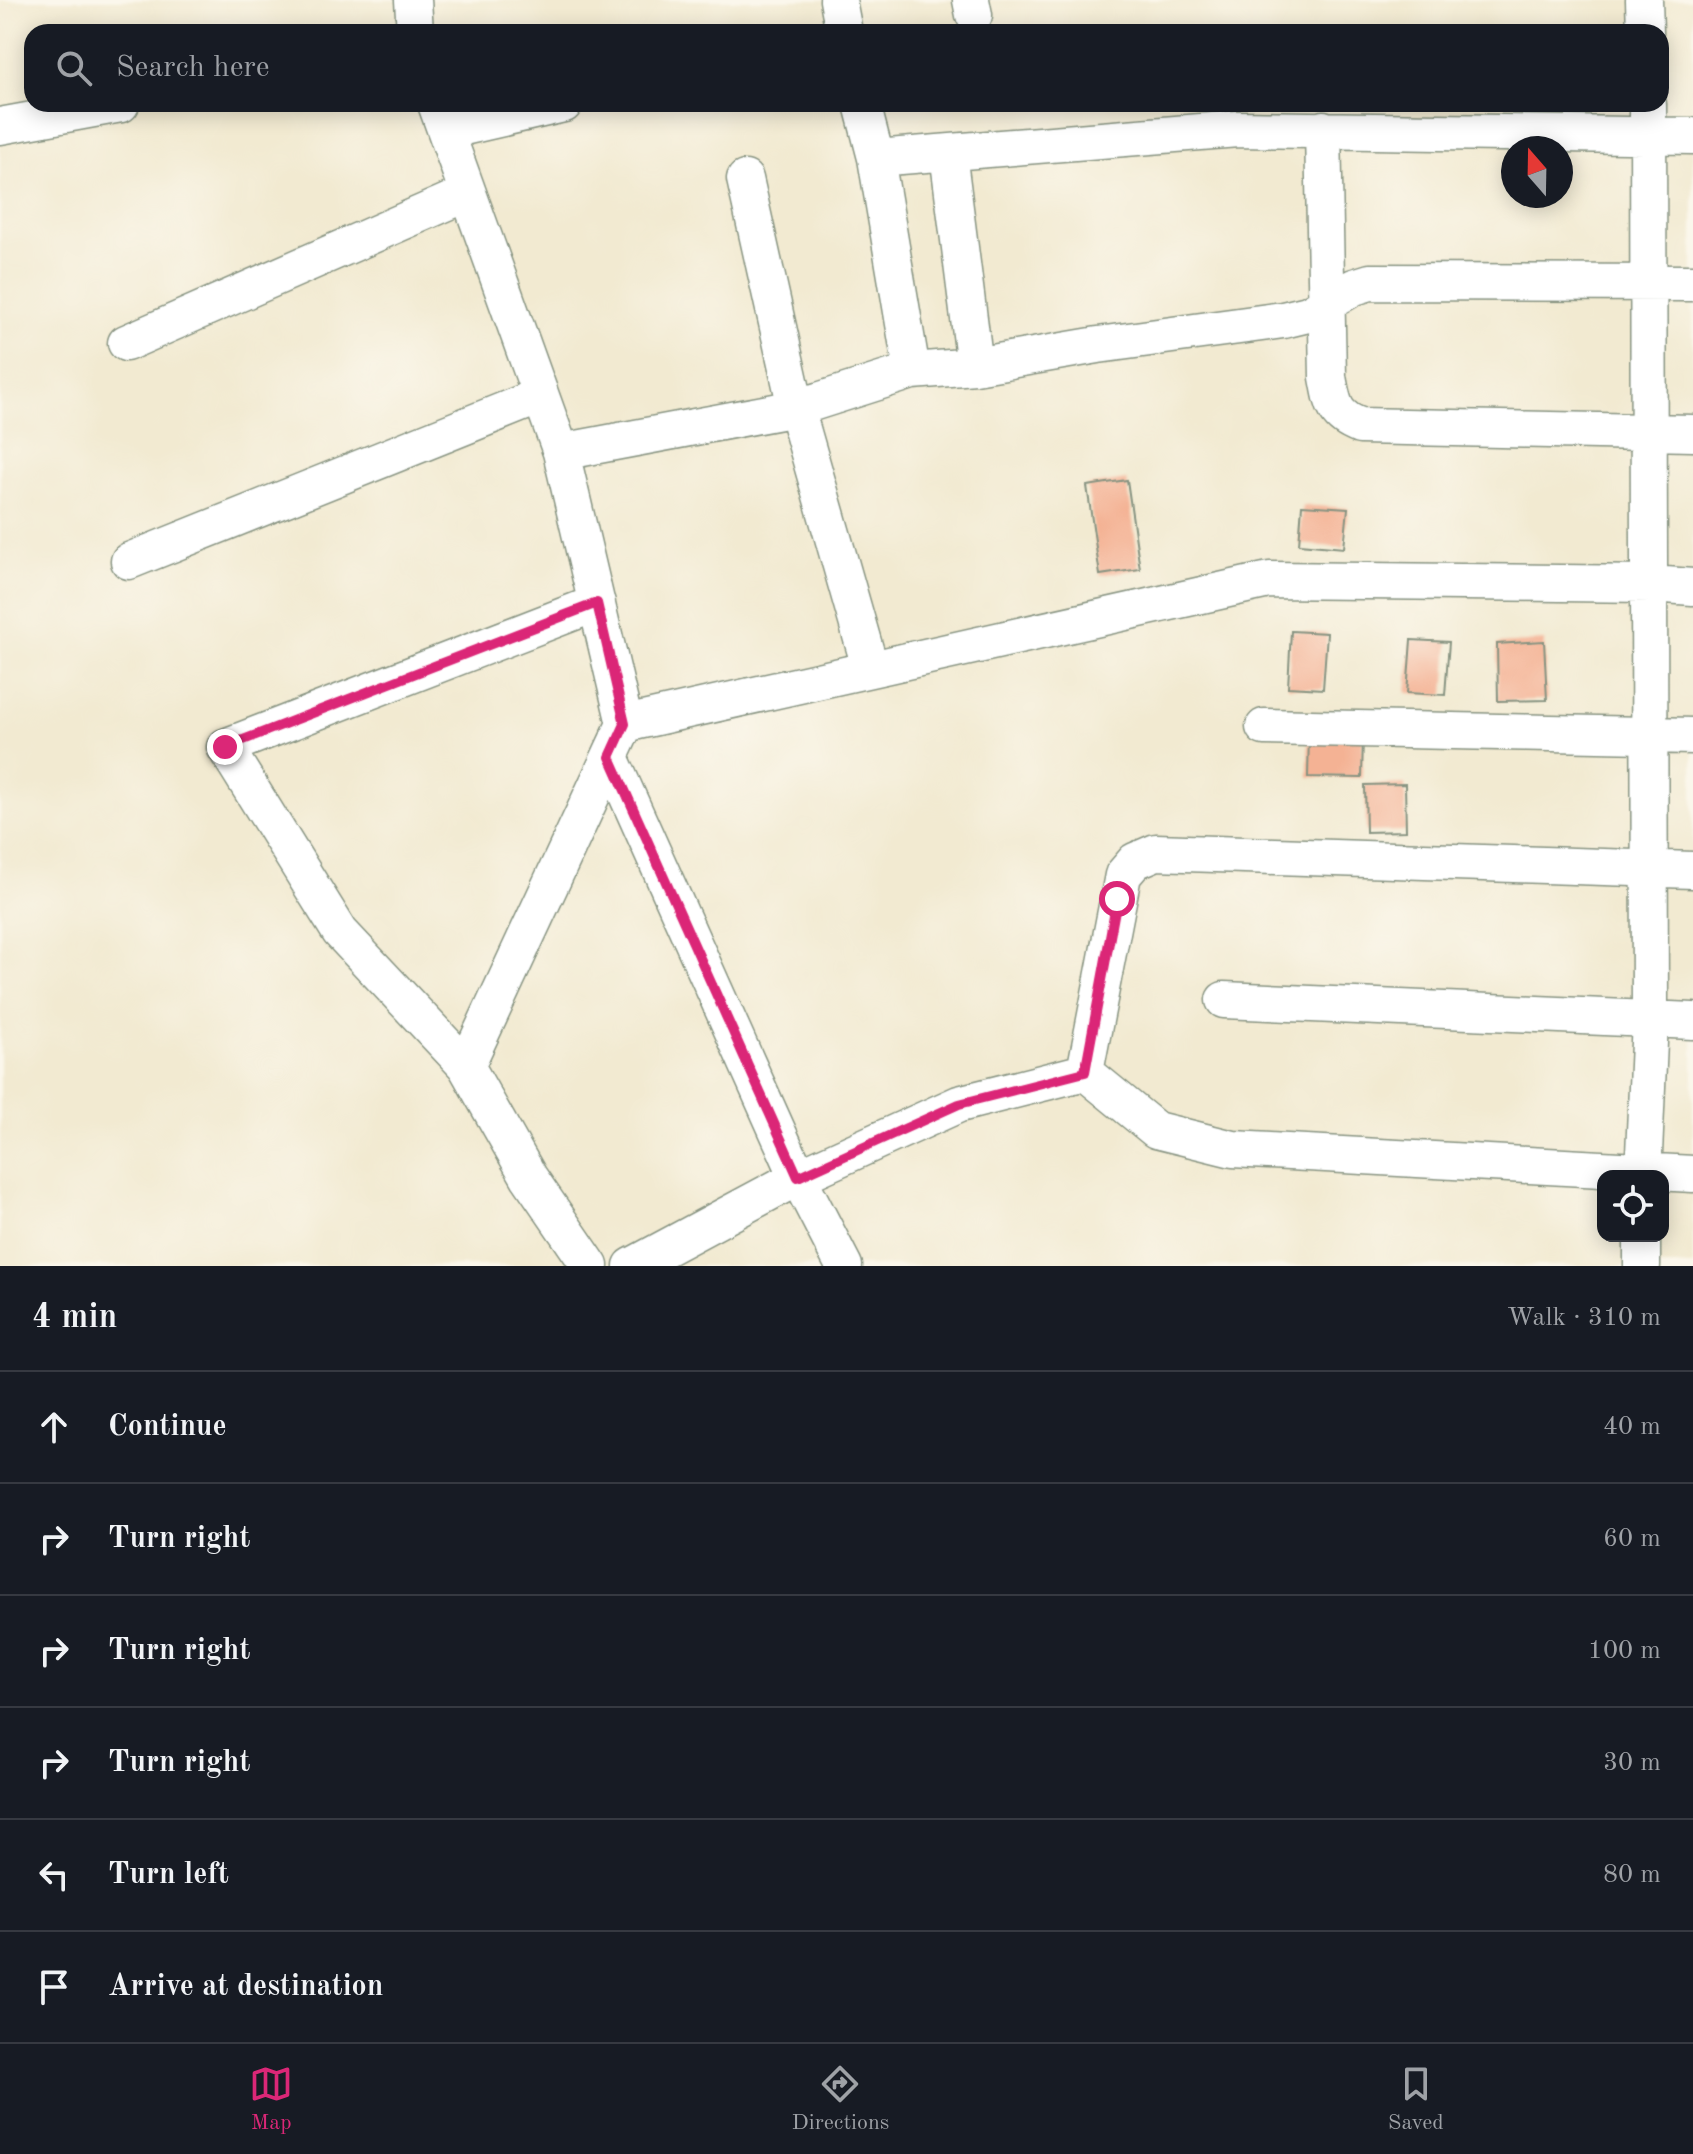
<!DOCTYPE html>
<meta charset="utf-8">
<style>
body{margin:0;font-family:"Old Standard TT",serif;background:#242831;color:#f1f3f6}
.controls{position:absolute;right:24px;bottom:24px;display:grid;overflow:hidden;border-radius:16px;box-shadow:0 4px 20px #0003}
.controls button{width:72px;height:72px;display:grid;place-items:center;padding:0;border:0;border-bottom:2px solid #363941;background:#171b24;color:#f1f3f6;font:40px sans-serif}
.compass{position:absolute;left:1501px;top:136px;width:72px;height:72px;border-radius:50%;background:#171b24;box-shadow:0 4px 20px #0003;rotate:340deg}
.stop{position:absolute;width:24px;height:24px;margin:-18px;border:6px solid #db2777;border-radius:50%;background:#fff}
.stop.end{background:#db2777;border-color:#fff;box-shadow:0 2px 8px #0008}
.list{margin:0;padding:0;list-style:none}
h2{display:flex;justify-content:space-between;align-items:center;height:104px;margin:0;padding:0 32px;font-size:34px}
h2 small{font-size:26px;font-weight:400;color:#9ea1a6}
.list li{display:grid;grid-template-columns:52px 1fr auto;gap:24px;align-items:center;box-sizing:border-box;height:112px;padding:0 32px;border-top:2px solid #363941}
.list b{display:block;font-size:30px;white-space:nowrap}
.list em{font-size:26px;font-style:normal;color:#9ea1a6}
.icon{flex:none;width:44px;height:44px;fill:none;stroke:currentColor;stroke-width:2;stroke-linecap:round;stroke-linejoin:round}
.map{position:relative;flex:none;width:1693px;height:1266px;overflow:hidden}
.search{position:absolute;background:#171b24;box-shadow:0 4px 20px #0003;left:24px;right:24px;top:24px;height:88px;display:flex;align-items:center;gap:20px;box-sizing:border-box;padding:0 28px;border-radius:24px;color:#9ea1a6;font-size:30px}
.sheet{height:776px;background:#171b24}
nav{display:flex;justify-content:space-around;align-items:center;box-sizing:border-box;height:112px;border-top:2px solid #363941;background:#171b24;font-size:22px;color:#9ea1a6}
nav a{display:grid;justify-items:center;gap:4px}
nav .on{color:#db2777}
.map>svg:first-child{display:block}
.building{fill:#f4b294}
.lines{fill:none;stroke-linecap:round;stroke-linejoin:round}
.minor-casing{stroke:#889482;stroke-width:39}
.minor{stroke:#fff;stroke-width:36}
.route{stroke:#db2777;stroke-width:10}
</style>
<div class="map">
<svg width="1693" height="1266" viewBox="0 0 1693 1266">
<rect width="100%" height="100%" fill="#fbf7ec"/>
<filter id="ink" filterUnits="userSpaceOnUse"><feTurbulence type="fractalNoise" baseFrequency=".0125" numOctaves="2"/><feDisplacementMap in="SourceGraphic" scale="16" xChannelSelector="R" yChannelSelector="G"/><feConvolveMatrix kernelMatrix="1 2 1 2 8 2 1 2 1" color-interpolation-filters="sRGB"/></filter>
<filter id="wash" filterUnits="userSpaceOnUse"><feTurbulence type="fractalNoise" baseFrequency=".006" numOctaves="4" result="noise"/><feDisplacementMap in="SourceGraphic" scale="32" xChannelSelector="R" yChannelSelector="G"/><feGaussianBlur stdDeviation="1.8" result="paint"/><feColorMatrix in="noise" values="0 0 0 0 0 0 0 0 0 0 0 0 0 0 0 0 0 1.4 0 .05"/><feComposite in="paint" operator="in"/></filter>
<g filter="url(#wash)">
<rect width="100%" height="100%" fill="#f2ead1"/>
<g id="blocks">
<!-- building -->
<path class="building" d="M1127,480L1140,569L1100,575L1087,486Z
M1302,505L1348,508L1344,548L1299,544Z
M1291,631L1327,633L1323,689L1288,687Z
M1411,640L1449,642L1445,695L1407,693Z
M1544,641L1547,700L1498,701L1497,644Z
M1309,735L1363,737L1362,778L1308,777Z
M1405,784L1406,831L1366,832L1365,785Z"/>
</g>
</g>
<g filter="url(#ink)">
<use href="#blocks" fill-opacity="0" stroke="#889482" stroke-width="2"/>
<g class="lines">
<!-- minor casing -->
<g class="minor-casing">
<path id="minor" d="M413,0L415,32
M838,0L844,32
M971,0L974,15
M1644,0L1645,32
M436,104L561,452L625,724L466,1066L529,1177L590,1266
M862,104L876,158L912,371
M0,126L121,104
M1323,129L1328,377C1333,403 1333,416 1360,426L1693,433
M446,131L564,104
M948,153L975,366
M876,158L1238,129L1693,136
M745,179L796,408L870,667
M126,343L468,193
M561,452L796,408L912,371L975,366L1098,345L1283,320L1308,314L1354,287L1370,282L1693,283
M129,561L540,396
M625,724L1269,580L1651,584L1693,587
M1264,727L1693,736
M610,757L798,1177L844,1266
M1224,1000L1693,1021
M466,1066L340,932L225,747L597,603
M1085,1072L1123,875L1135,861L1156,852L1693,870
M1085,1072L1156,1130L1233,1149L1693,1174
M1643,1176L1650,1020L1648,104
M632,1266L798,1177L959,1104L1085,1072
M1642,1266V1236"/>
</g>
<!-- minor -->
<use href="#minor" class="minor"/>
</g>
</g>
<g class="lines" filter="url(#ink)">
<!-- route -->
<path class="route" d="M225,747L597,603L625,724L610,757L798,1177L959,1104L1085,1072L1117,899"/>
</g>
</svg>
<div class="controls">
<button><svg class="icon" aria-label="locate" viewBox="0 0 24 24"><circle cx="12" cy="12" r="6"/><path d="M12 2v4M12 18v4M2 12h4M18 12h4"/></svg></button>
</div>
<svg class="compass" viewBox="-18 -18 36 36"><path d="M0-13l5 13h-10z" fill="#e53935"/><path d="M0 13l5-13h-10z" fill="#9ea1a6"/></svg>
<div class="stop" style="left:1117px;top:899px"></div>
<div class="stop end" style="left:225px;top:747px"></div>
<div class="search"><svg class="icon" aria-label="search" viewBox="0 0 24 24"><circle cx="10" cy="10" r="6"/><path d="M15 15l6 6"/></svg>Search here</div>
</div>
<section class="sheet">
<h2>4 min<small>Walk · 310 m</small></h2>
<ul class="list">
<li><svg class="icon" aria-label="ahead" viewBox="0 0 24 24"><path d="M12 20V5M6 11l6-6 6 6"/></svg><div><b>Continue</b></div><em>40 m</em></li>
<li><svg class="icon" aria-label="right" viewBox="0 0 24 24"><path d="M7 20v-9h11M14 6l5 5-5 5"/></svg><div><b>Turn right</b></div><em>60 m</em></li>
<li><svg class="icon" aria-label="right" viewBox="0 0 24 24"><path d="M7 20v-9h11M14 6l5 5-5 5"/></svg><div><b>Turn right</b></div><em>100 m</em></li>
<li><svg class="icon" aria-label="right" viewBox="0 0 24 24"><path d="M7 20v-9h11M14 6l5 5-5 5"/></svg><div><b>Turn right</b></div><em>30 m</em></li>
<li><svg class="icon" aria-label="left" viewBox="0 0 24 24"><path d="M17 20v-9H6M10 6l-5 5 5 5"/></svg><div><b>Turn left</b></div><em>80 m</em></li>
<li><svg class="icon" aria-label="arrive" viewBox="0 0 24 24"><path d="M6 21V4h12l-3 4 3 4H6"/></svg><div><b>Arrive at destination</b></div></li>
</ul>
</section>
<nav>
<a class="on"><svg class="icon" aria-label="map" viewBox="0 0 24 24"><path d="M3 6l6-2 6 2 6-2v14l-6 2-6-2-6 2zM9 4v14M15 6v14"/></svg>Map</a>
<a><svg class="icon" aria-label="directions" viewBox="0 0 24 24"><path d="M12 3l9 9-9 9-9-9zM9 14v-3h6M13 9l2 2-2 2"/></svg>Directions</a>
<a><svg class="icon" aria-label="saved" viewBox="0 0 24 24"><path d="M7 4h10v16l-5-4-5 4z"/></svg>Saved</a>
</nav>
